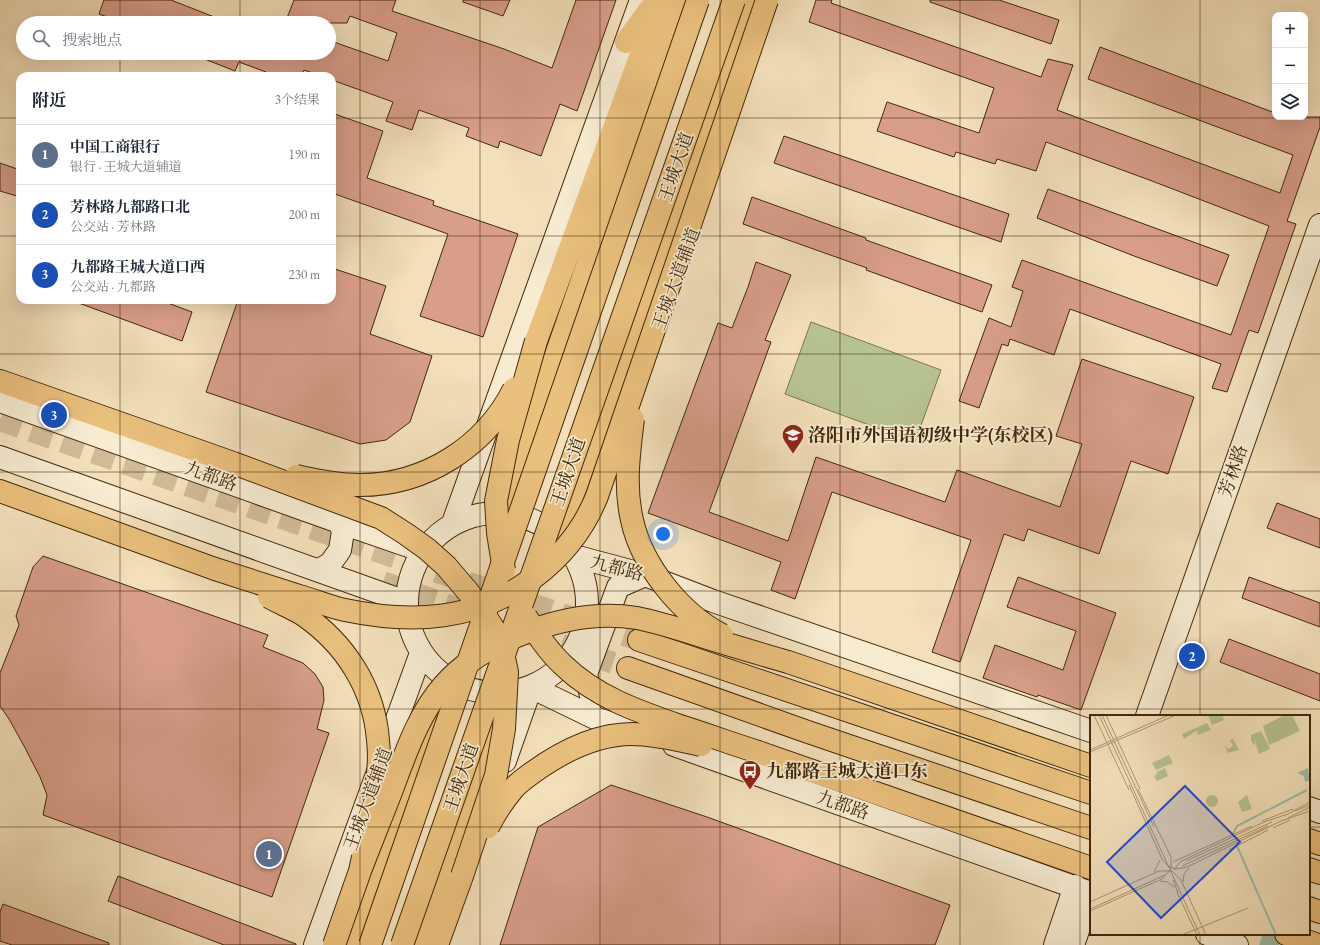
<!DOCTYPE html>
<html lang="zh">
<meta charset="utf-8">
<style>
body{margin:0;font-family:"EB Garamond","Noto Serif SC",serif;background:#f6f6f7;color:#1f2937}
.controls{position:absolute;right:12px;top:12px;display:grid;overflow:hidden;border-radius:8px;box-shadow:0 4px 16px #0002}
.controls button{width:36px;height:36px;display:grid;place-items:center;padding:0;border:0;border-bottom:1px solid #e0e1e3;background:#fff;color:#1f2937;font:20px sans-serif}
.you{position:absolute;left:663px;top:534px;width:14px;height:14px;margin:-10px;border:3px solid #fff;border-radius:50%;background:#1a73e8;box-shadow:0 0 0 6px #1a73e833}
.badge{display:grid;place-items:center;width:26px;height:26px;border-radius:50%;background:#0b8043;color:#fff;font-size:13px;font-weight:700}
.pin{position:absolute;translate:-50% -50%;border:2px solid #fff;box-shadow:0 1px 4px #0006}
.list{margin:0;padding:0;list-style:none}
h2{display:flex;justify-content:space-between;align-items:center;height:52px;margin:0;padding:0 16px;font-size:17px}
h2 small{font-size:13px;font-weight:400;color:#747a83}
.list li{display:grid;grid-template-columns:26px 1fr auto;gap:12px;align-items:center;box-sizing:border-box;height:60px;padding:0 16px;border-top:1px solid #e0e1e3}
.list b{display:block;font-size:15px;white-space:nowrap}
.list p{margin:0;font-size:13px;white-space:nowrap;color:#747a83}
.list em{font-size:13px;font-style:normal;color:#747a83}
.icon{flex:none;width:22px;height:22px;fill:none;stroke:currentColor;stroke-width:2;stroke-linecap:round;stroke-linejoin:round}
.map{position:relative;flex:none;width:1320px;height:945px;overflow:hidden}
.search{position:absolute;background:#fff;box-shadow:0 4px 16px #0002;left:16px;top:16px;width:320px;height:44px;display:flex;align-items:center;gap:10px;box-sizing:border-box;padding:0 14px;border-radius:22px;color:#747a83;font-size:15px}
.panel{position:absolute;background:#fff;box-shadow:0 4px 16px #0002;left:16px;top:72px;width:320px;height:232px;border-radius:12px}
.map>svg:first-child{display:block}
.green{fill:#b8c392;stroke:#7d764e}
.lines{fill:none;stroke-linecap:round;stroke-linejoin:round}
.canal{stroke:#9dbeaa;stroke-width:19}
.building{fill:#d89e8a;stroke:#422909}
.primary-tunnel{stroke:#d0bb97;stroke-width:22;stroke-dasharray:22 11;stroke-linecap:butt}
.secondary-casing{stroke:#422909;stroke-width:24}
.primary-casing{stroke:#422909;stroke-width:24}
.secondary{stroke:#f7ebd2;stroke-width:22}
.primary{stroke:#eac07d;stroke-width:22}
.primary-bridge-casing{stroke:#422909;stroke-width:24;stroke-linecap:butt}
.highway-bridge-casing{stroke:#422909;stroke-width:24;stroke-linecap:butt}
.primary-bridge{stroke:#eac07d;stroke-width:22}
.highway-bridge{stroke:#eac07d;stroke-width:22}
.grid{fill:none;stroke:#422909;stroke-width:1;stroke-opacity:0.55}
.labels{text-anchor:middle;stroke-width:3.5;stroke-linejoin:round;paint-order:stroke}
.street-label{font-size:18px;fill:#422909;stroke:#f7ebd2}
.poi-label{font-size:18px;font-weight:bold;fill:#422909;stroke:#f7ebd2;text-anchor:start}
.inset-river{fill:none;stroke:#9dbeaa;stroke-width:2}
.inset-road{fill:none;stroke:#ac9773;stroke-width:1}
.view{fill:#1d4ed8;fill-opacity:0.15;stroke:#1d4ed8;stroke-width:2}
.inset-edge{fill:none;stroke:#422909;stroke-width:2}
</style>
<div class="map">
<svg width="1320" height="945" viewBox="0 0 1320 945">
<rect width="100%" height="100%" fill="#f3e0ba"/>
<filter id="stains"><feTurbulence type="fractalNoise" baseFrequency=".005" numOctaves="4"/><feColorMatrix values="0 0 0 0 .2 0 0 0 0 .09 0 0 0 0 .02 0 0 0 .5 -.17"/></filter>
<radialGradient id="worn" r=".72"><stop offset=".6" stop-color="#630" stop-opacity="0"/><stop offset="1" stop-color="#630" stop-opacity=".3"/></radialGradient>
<!-- green -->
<path class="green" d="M811,322L941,370L915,442L785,394Z"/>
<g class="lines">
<!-- canal -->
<path class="canal" d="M1269,945L1273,934"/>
</g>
<!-- building -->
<path class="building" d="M104,0H171L227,22L124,23L99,14Z
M294,0H396L392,11L504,49L552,68L576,0H616L577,111L560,104L541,156L500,141L498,148L466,136L469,128L419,110L412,130L386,121L393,102L332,80V76H321L304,70L301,76H264L266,72L239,62L235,71L192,54V53H329V46L331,41L388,61L397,33L350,16L347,23H285Z
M463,0H510L503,16L463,2Z
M816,0H832L831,3L1041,77L1048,59L1073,65L1057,110L1280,193L1293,155L1088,79L1100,47L1275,113V117H1320V127L1287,221L1296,224L1258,333L1249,330L1227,392L1212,388L1221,364L1070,309L1054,355L1010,339L1008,346L1002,344L979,408L959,401L989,318L1011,327L1023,291L1012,287L1022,260L1231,335L1269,226L1152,181L1046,142L1036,171L997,159L995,164L956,152L954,157L877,131L887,102L979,133L994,88L809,22Z
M930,0H999L1059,20L1051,44L930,2Z
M332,113L383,131L367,178L434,201L433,205L518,234L483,337L420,316L448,234L332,193Z
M784,136L1009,214L1001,242L774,163Z
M0,163L20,170V197L0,191Z
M1048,189L1229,255L1217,286L1134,256L1037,218Z
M752,197L866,238V240L992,285L982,312L866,270L867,268L743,224Z
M756,262L791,275L765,340L771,342L709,512L788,541L816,457L945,502L957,470L1060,507L1082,444L1056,436L1082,359L1194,397L1168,474L1131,461L1099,554L1028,529L1024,541L1004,534L960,662L932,652L971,540L832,492L795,599L771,590L781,562L648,513L718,323L732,328L748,287Z
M332,268L386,286L370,334L432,356L410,422L386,440L360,444L206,392L238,300H332Z
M76,300H160L192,312L182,341L76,302Z
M1277,503L1320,519V548L1267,528Z
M43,556L268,635L263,647L303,663L315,674L323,687L324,700L317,729L329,733L272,897L43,815L47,795L40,777L24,746L9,719L0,706V673L19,625L16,616L33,567Z
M1018,577L1116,613L1081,710L1038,695L1037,697L983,678L995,645L1063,670L1076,631L1007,607Z
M1249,577L1320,603V627L1242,598Z
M1229,639L1320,674V701L1220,662Z
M611,785L707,817L950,905L935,945H500L538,827Z
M118,876L296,944V945H224L108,901Z
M3,904L109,943V945H12L0,941V912Z"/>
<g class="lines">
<!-- primary-tunnel -->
<path class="primary-tunnel" d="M0,420L466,582L639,640
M383,582L473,614
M530,634L628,668"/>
<!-- secondary casing -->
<g class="secondary-casing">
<path id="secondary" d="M0,401L339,522L423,551
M0,457L406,602
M407 603a90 90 0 1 1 180 0a90 90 0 1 1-180 0Z
M453,523L641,0
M574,556L645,575L713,601L1091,731
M319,570L330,564L340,550L343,531L339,522
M531,687L595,718L642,734
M592,700L586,674L618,587L645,575
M1147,716L1320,225
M674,745L1091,893
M505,761L531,687
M1309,808L1320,812
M1207,934L1237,945
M315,945L421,653
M1055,945L1075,886
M1073,945L1091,893"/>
</g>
<!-- primary casing -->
<g class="primary-casing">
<path id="primary" d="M626,42L650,9
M536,341L661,0
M0,381L233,463
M0,491L215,569
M501,512L680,0
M558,537L751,0
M639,640L1091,793
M788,662L1091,766
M628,668L808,732L1091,828
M758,752L1091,868
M1309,840L1320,844
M1309,869L1320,873
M1309,908L1320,912
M1286,934L1318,945
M352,945L432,714
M415,945L503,695
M437,945L462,876"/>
</g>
<!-- secondary -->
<use href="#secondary" class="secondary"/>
<!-- primary -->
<use href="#primary" class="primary"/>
<!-- primary-bridge casing -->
<g class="primary-bridge-casing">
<path id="primary-bridge" d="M633,419C629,452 624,486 632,520C642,566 681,614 722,635
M233,463L381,518L406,534L427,549L446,566L469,593L492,626L501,644L507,672L504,729L496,775L462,876
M296,476C317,481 339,485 360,485C425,485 485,447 514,389
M215,569C243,578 271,587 299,596C314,600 330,607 345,610C412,624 477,621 533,578C561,557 584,529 597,496L767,0
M504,570L498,533L496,501L508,440L536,341
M269,597C280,603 292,608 302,614C345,643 374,688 378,740C381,765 376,791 371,816
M526,617C537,634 548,651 563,665C597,698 640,712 683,727C708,735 733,744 758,752
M488,827C495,813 503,801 513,789C518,783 525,778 532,773C561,752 595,734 632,734C655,734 678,740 701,745
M360,871C371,842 383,813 394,784C407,749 420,712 444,685C467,659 499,642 530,631C565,618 601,612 637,618C657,622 676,628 695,634C726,644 757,653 788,662
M334,945L360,871L363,857"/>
</g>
<!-- highway-bridge casing -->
<g class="highway-bridge-casing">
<path id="highway-bridge" d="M370,945L698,0
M402,945L734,0"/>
</g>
<!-- primary-bridge -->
<use href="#primary-bridge" class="primary-bridge"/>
<!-- highway-bridge -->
<use href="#highway-bridge" class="highway-bridge"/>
</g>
<!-- grid -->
<path class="grid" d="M120,0V23M240,0V23M360,0V945M480,0V945M600,0V945M720,0V945M840,0V945M960,0V945M1080,0V945M1200,0V716M120,53V76M240,53V76M0,118H20M332,118H1320M0,236H20M332,236H1320M120,300V945M240,300V945M0,354H1320M0,472H1320M0,591H1320M0,709H1320M0,827H1091M1309,827H1320M1200,934V945"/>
<!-- icons -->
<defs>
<g id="school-pin" transform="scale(1.15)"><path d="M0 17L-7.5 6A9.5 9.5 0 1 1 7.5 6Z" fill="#8f2418" stroke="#f7ebd2"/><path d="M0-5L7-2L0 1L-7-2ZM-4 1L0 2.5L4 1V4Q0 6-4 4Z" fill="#fff"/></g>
<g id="bus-pin" transform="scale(1.15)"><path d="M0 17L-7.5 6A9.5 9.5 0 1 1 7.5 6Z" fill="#8f2418" stroke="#f7ebd2"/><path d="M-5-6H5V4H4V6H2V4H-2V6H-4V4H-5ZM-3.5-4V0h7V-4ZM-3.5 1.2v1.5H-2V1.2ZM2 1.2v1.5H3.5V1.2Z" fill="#fff"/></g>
</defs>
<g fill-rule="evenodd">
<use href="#school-pin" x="793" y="435"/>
<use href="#bus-pin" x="750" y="771"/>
</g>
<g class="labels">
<!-- street labels -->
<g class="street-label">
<text transform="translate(676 167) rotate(-71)" y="6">王城大道</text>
<text transform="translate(676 279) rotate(-70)" y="6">王城大道辅道</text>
<text transform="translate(1233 471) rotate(-71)" y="6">芳林路</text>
<text transform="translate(568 472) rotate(-71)" y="6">王城大道</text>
<text transform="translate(211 476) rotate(20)" y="6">九都路</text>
<text transform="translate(617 568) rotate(15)" y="6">九都路</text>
<text transform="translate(461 778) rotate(-71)" y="6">王城大道</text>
<text transform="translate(368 799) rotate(-70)" y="6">王城大道辅道</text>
<text transform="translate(843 805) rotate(19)" y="6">九都路</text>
</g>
<!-- poi labels -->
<g class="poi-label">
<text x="808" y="441">洛阳市外国语初级中学(东校区)</text>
<text x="766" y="777">九都路王城大道口东</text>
</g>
</g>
<!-- overview -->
<g transform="translate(1090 715)">
<rect width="220" height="220" fill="#f3e0ba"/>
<path d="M118,0H132L134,5L122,10ZM195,0H202L210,16L179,30L173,11ZM117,8L121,15L108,20L106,16L94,24L92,19ZM171,16L180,34L169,39L165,26V31L161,26V20ZM143,24L149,35L138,38L134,30L138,34L143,31L140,25ZM79,40L83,48L66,55L62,48ZM75,53L78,61L67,66L64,61L67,59V57ZM157,80L162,94L152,97L148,87ZM116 86a6 6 0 1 1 12 0a6 6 0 1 1-12 0Z" fill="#b8c392"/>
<path d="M218,53L220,65L215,67L214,61L207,58Z" fill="#9dbeaa"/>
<path class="inset-river" d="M143,119L147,111L217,75M147,131L186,220"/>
<path class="inset-road" d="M4,0L39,75M9,0L110,220M12,0L64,112M16,0L50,74M0,35L79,0M0,37L86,0M39,70L72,144L78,151L86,154L97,152L191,106L220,96M205,96L220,90M198,103L220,92M172,106L203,94M183,113L200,105M139,135L178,115M96,146L182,107M83,147L162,111M92,151L178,111M84,155L90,147L102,141L174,107L198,99L220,87M64,157L70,145M83,165L88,178M70,166L77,167L84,172M93,167L94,159L99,153M87,177L107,220M0,187L69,156H82L91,165L116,220M0,194L75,160M0,196L72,164L81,154V142L48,74M92,220L158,193"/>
<path class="view" d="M95,71L150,127L71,203L17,147Z"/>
<rect width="220" height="220" class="inset-edge"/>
</g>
<rect width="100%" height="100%" filter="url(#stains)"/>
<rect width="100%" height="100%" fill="url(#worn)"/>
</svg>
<div class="controls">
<button>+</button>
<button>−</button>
<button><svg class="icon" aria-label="layers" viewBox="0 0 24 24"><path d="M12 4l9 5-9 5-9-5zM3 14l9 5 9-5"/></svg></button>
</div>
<div class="you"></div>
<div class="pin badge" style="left:269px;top:854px;background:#5c6f8a">1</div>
<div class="pin badge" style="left:1192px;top:656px;background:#1a4fb4">2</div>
<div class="pin badge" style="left:54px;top:415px;background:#1a4fb4">3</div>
<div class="search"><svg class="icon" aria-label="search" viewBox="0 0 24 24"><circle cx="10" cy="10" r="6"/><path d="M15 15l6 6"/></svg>搜索地点</div>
<section class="panel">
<h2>附近<small>3个结果</small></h2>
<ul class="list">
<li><span class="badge" style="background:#5c6f8a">1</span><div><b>中国工商银行</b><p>银行 · 王城大道辅道</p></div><em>190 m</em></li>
<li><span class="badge" style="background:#1a4fb4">2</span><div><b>芳林路九都路口北</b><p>公交站 · 芳林路</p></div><em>200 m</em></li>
<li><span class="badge" style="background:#1a4fb4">3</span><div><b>九都路王城大道口西</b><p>公交站 · 九都路</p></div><em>230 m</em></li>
</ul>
</section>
</div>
